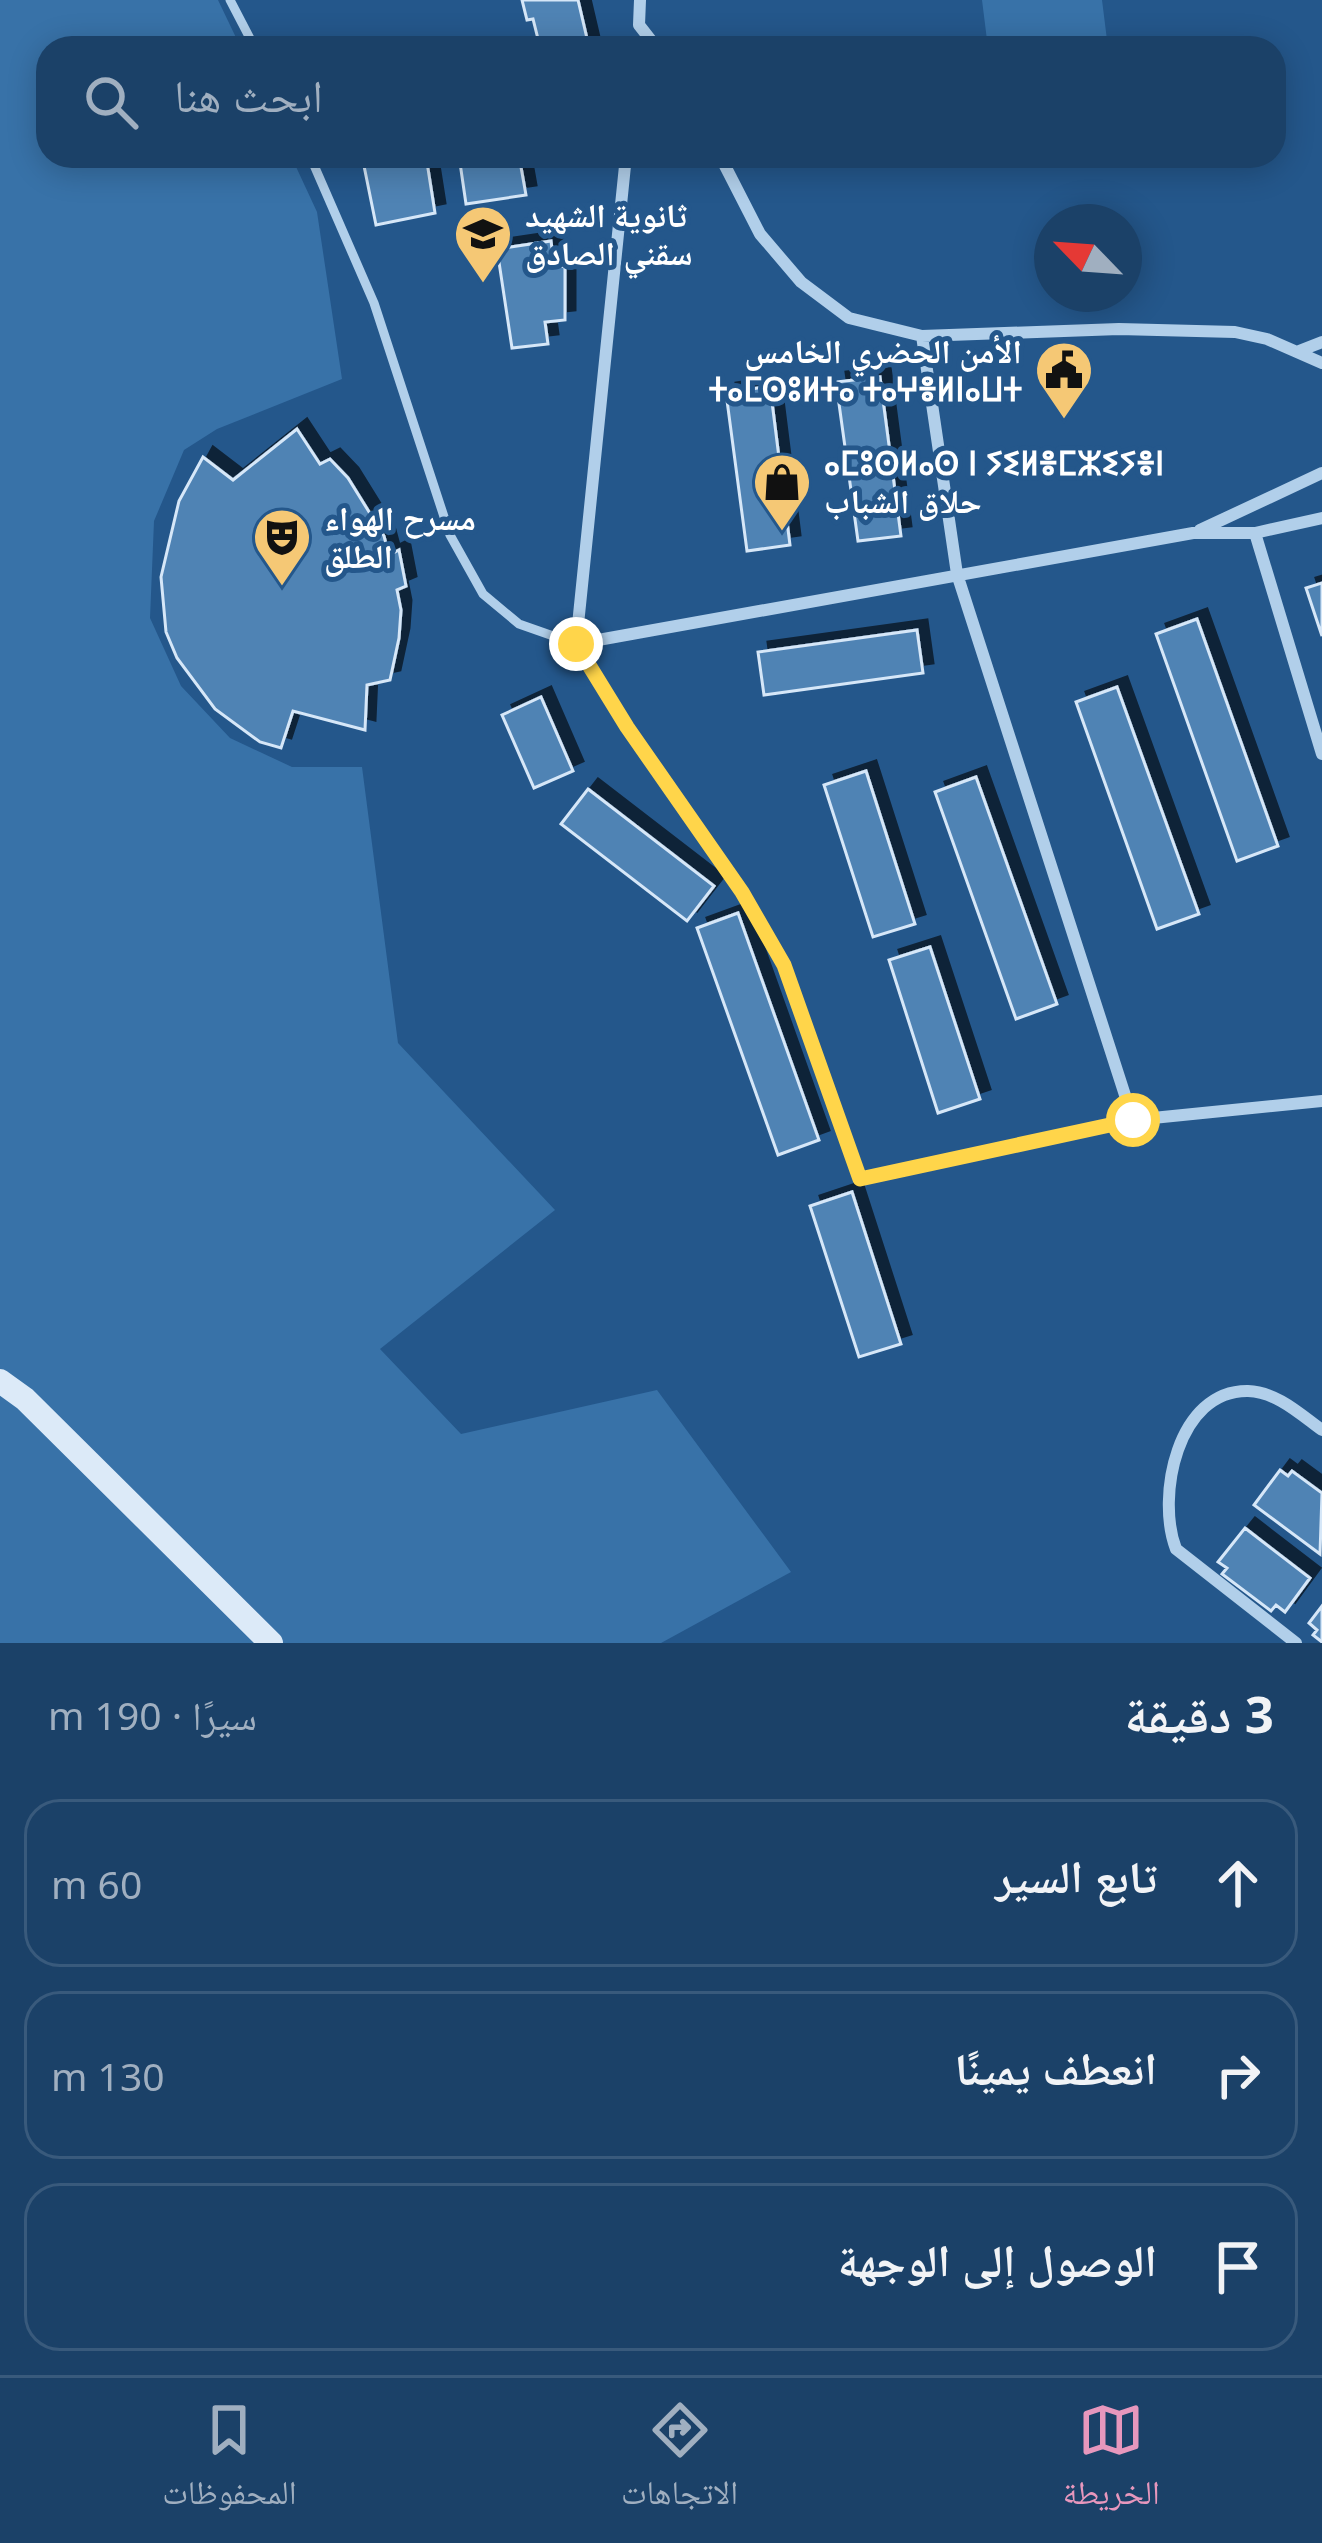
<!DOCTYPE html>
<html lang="ar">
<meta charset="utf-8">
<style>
body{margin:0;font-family:"Noto Sans","Noto Naskh Arabic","Noto Sans Tifinagh",sans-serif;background:#24486e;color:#f1f3f6;direction:rtl}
.compass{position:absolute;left:1034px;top:204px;width:108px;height:108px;border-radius:50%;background:#1b4168;box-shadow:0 6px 30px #0003;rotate:295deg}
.stop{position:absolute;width:36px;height:36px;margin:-27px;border:9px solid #ffd54a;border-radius:50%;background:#fff}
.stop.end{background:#ffd54a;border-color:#fff;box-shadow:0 3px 12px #0008}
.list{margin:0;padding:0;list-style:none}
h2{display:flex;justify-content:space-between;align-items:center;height:156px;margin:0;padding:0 48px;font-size:51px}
h2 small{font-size:39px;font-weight:400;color:#a0afc0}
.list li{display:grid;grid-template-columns:78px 1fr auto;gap:36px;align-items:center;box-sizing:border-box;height:168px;margin:0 24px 24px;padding:0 24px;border:3px solid #395a7c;border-radius:36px}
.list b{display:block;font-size:45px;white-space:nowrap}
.list em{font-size:39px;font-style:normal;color:#a0afc0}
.icon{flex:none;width:66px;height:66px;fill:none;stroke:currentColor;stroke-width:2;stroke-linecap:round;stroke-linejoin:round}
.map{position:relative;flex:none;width:1322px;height:1643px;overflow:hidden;direction:ltr}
.search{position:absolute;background:#1b4168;box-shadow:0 6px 30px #0003;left:36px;right:36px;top:36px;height:132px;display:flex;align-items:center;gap:30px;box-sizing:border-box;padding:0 42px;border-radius:36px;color:#a0afc0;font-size:45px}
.sheet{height:732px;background:#1b4168}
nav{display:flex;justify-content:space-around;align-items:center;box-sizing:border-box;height:168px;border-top:3px solid #395a7c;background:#1b4168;font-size:33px;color:#a0afc0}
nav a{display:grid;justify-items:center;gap:6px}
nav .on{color:#e797bd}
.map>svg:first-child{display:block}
.green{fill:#3872a8}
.building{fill:#5083b4;stroke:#d6e7f8;stroke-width:3;filter:url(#shadow)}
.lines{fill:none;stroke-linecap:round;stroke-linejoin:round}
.lane{stroke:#b1cfea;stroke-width:9}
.street{stroke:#b1cfea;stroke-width:12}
.secondary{stroke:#dceaf8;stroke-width:24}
.route{stroke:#ffd54a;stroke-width:15}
.labels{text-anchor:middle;stroke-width:10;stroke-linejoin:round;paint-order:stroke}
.poi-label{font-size:33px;font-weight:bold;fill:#fff;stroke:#24578b;text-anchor:start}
</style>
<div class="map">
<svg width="1322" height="1643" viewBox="0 0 1322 1643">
<defs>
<filter id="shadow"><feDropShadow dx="10" dy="-10" stdDeviation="0" flood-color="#0009"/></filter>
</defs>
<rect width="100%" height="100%" fill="#24578b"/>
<!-- green -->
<path class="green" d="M0,0H218L241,48H48V156H291L317,212L342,379L217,429L184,450L154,521L150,618L181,686L230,738L292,767H362L398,1043L555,1210L380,1349L461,1434L657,1390L791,1572L661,1643H0Z
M982,0H1102L1108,48H988Z"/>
<!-- building -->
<path class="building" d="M522,0H578L589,47L530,48L528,40L538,39L533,19L527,20Z
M362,156H426L435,213L376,225Z
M459,156H519L526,195L466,204Z
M551,241L554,264L565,267V320L545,322L548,344L512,348L497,249Z
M880,377L901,536L858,541L836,382Z
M770,386L790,545L747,551L726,393Z
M297,429L320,464L330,459L348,478L384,536L389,555L399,550L406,586L397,590L401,610L399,638L390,680L367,685L365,730L293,711L281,748L260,742L215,709L177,658L166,632L161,577L179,501L203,457L233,480Z
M1322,583V636L1306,588Z
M1197,619L1278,846L1237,861L1156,634Z
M917,630L923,673L764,695L758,652Z
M1117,687L1199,914L1157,929L1076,702Z
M541,697L573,771L534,788L502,715Z
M866,771L915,924L873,937L824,785Z
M976,777L1057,1004L1016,1019L935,792Z
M588,789L714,886L687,921L561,824Z
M738,913L819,1140L778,1155L697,928Z
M930,947L980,1099L938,1113L889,960Z
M852,1192L901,1344L859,1357L810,1206Z
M1280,1470L1288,1476L1292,1471L1322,1493L1320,1554L1254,1505Z
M1245,1528L1310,1578L1285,1612L1276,1605L1271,1611L1222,1574L1227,1568L1218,1562Z
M1322,1606V1642L1313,1635L1317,1630L1309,1623Z"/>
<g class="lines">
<!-- lane -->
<path class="lane" d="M230,0L255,48
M310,156L374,303L450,535L483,594L519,624L576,644"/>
<!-- street -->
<path class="street" d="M640,0L639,25L657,48
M626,156L576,644L1193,533H1255L1322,518
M720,156L760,234L801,282L849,318L922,336L1119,329L1235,332L1267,339L1322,363
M922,336L957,574L1133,1120L1322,1101
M1299,351L1322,342
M1200,530L1322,473
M1255,533L1322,754
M576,644L627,727L742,892L784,965L860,1179L1133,1120
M1296,1643L1176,1549C1156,1497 1177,1390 1248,1391C1277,1392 1300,1414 1322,1430"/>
<!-- secondary -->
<path class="secondary" d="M0,1381L25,1399L271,1643"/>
</g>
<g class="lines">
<!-- route -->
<path class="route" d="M576,644L627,727L742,892L784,965L860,1179L1133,1120"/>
</g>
<!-- icons -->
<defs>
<g id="school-pin" transform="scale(3)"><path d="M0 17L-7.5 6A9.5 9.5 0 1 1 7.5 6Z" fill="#f5c875" stroke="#24578b"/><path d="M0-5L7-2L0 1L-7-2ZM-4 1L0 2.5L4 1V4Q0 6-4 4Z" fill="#111"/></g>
<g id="civic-pin" transform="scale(3)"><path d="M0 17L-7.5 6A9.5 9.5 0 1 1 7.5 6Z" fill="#f5c875" stroke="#24578b"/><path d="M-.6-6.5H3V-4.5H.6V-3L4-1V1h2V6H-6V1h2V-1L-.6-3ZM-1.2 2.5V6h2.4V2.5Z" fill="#111"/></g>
<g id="shop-pin" transform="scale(3)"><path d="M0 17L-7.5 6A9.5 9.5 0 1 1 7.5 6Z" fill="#f5c875" stroke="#24578b"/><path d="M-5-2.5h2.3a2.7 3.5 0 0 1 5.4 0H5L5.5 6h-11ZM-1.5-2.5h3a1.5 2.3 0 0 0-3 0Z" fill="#111"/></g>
<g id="theatre-pin" transform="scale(3)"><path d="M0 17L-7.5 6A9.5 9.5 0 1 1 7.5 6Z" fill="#f5c875" stroke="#24578b"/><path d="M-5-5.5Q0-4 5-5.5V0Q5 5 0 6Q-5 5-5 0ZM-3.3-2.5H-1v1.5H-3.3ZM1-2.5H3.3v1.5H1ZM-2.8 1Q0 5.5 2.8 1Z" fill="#111"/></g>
</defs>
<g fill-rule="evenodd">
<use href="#school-pin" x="483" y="234"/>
<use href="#civic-pin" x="1064" y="370"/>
<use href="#shop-pin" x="782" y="482"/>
<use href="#theatre-pin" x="282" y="537"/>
</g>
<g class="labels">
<!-- poi labels -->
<g class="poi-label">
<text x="525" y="227">ثانوية الشهيد<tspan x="525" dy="38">سقني الصادق</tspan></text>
<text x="1022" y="363" text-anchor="end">الأمن الحضري الخامس<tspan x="1022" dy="38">ⵜⴰⵎⵙⵓⵍⵜⴰ ⵜⴰⵖⴻⵍⵏⴰⵡⵜ</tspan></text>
<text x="824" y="475">ⴰⵎⵓⵙⵍⴰⵙ ⵏ ⵢⵉⵍⴻⵎⵣⵉⵢⴻⵏ<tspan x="824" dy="38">حلاق الشباب</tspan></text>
<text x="324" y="530">مسرح الهواء<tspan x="324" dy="38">الطلق</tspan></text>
</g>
</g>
</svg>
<svg class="compass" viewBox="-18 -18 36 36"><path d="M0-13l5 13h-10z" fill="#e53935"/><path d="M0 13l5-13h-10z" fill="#a0afc0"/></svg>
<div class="stop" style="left:1133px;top:1120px"></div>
<div class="stop end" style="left:576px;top:644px"></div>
<div class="search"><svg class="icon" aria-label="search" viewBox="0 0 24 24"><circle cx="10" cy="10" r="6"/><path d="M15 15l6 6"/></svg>ابحث هنا</div>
</div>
<section class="sheet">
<h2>3 دقيقة<small>سيرًا · 190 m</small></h2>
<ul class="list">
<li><svg class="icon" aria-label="ahead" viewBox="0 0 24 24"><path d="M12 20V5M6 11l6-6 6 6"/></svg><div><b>تابع السير</b></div><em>60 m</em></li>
<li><svg class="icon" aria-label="right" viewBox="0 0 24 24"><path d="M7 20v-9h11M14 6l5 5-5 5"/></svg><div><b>انعطف يمينًا</b></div><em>130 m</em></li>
<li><svg class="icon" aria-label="arrive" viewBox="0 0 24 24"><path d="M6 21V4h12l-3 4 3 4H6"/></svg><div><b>الوصول إلى الوجهة</b></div></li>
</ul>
</section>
<nav>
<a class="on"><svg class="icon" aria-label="map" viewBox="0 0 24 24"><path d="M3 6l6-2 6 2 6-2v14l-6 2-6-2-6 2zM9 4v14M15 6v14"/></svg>الخريطة</a>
<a><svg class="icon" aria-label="directions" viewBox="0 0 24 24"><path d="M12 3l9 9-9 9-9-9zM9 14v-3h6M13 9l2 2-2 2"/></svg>الاتجاهات</a>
<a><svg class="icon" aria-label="saved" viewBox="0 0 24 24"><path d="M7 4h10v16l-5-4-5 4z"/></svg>المحفوظات</a>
</nav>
